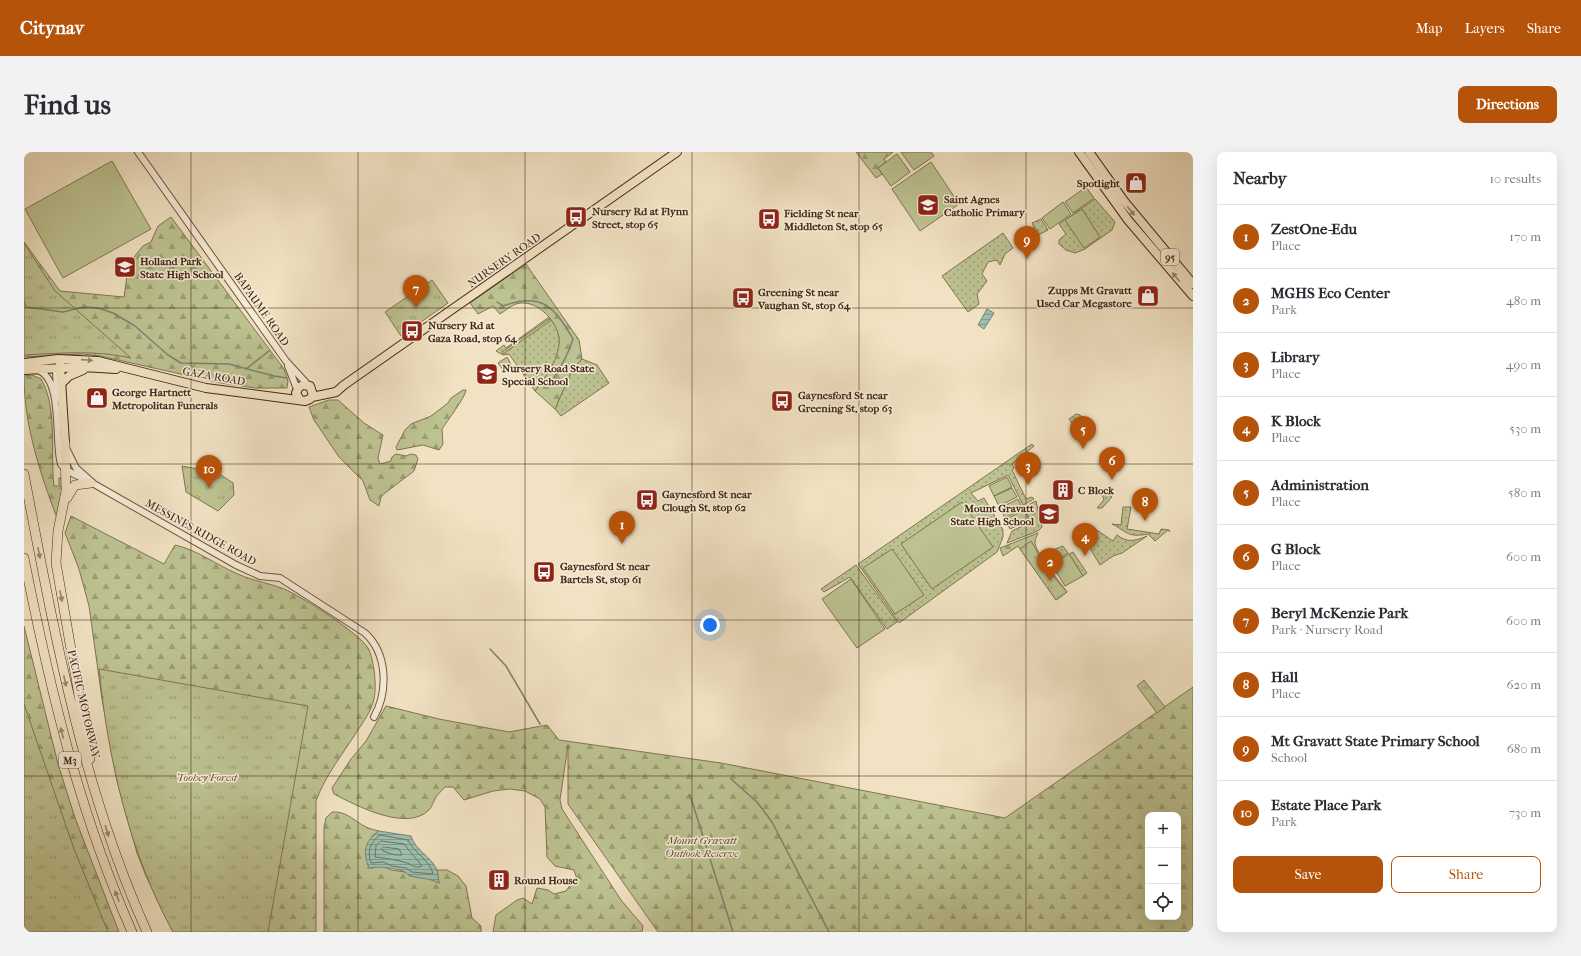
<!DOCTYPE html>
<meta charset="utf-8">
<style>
body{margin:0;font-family:"IM FELL French Canon",serif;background:#f2f2f3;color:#2b2b33}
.controls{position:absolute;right:12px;bottom:12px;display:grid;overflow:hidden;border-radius:8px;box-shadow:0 4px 16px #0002}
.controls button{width:36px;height:36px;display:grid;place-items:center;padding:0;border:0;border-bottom:1px solid #e1e1e2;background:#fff;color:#2b2b33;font:20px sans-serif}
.you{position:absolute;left:686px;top:473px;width:14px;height:14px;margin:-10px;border:3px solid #fff;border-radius:50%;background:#1a73e8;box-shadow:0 0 0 6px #1a73e833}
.badge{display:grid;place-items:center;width:26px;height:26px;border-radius:50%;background:#b45309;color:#fff;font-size:13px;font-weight:700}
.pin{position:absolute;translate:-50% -33px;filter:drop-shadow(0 1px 2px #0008)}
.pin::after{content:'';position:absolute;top:21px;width:14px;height:12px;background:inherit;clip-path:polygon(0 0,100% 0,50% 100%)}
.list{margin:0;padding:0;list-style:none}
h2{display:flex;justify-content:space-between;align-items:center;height:52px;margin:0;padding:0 16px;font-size:17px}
h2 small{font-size:13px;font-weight:400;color:#7c7c81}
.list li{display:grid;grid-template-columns:26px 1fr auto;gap:12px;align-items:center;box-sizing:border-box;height:64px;padding:0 16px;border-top:1px solid #e1e1e2}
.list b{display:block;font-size:15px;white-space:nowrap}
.list p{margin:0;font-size:13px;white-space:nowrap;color:#7c7c81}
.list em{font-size:13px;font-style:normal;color:#7c7c81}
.actions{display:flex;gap:8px;padding:12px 16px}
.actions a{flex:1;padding:9px 0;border:1px solid #b45309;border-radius:8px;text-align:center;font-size:14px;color:#b45309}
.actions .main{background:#b45309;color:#fff}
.icon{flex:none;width:22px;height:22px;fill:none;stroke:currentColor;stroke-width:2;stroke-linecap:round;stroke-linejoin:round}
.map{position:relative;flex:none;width:1169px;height:780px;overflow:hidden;border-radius:8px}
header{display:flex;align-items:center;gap:24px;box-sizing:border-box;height:56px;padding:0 20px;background:#b45309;color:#fff}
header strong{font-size:19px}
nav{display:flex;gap:22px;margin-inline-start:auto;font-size:14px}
.intro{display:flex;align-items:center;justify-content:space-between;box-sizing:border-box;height:96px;padding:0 24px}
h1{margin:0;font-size:28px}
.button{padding:10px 18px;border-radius:8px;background:#b45309;color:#fff;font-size:14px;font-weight:700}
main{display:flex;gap:24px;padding:0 24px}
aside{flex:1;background:#fff;border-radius:8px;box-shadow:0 4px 16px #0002}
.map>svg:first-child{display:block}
.grass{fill:url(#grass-dots);stroke:#807552}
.forest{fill:url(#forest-firs);stroke:#807552;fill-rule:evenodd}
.park{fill:url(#park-tufts);stroke:#807552}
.pitch{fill:#bdc291;stroke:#807552}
.water{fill:url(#water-rules);stroke:#798370}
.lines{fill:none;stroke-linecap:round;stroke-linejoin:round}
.shore{stroke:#707460;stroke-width:1}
.stream{stroke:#798370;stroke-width:1.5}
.minor-casing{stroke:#6f563f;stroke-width:8}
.major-casing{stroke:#442813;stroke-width:10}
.highway-casing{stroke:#442813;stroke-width:10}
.minor{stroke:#f6ecd8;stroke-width:6}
.major{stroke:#f1e2c3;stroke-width:8}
.highway{stroke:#f1e2c3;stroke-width:9}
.oneway{fill:#9a856b}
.grid{fill:none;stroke:#442813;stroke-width:1;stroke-opacity:0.55}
.labels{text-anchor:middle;stroke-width:3;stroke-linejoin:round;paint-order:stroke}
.shield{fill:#f6ecd8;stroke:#79634e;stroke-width:1}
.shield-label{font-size:10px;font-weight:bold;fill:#442813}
.poi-label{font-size:11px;font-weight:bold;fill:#442813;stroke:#f6ecd8;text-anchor:start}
.street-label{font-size:11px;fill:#442813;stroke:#f6ecd8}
.park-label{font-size:11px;font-style:italic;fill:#624e32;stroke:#f6ecd8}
</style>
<header>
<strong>Citynav</strong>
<nav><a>Map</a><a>Layers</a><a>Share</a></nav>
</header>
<div class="intro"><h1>Find us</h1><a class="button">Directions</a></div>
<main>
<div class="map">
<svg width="1169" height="780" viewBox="0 0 1169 780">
<defs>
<pattern id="grass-dots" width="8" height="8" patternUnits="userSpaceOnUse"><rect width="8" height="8" fill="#bdc291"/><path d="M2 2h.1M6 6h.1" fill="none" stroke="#9b9e75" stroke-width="1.8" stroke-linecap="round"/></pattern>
<pattern id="forest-firs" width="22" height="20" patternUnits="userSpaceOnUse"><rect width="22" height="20" fill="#bdc291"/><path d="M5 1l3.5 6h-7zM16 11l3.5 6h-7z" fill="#9b9e75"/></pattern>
<pattern id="park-tufts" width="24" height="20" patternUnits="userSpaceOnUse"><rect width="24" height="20" fill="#bdc291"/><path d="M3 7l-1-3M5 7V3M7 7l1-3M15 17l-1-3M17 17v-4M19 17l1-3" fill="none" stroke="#9b9e75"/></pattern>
<pattern id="water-rules" width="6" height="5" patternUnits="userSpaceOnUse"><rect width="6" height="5" fill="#9cbfae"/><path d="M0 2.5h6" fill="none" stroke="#819b8c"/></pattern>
</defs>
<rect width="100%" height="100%" fill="#f1e2c3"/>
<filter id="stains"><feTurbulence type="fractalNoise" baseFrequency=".005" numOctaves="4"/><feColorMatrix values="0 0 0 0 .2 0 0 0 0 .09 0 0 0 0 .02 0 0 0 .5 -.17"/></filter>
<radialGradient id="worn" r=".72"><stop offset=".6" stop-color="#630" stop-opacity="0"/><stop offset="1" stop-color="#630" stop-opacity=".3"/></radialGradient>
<!-- grass -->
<path class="grass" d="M1071,47L1091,70L1088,78L1061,97L1051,101L1042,98L1035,92V88L1042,82L1035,72Z
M1017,67L1024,78L1014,83L1008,71Z
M979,81L989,96L981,102L976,113L973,108L964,110L958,122L963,129L953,142L955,152L944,160L918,124Z
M525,165C528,170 532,174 534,179C542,201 523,223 511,239L485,202L479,203L472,199L480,193L482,196Z
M558,207L573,213L585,231L537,264L531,257L548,218Z
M1052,262L1056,263L1063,274L1059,277L1050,274L1045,267Z
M1008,292L1010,294L988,312L990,316L988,318L1002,347L1008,345L1010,347L999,353L984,323L947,341L954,349L960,346L979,378V385L973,400L875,471L834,412Z
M1076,337L1088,345L1078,356H1073L1080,348Z
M1012,349L1018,375L1014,379L983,391L988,379L1007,370L1000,355Z
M1099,355H1107L1103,377L1135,382L1137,377L1145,378L1146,380L1144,378L1131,389L1124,382C1103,386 1104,380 1088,372L1097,373Z
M1071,377L1089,389L1093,383C1103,391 1111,389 1123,384L1098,401L1089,404L1076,413L1058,383L1068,381Z
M1039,394L1044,401L1027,412L1021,401Z
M1049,400L1063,421L1059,424L1045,402Z
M832,413L873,470L863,477L826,425L800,440L797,437Z"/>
<!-- forest -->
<path class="forest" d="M832,0H869L860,7L862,10L854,16L858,22L852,26Z
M147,65L260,217L264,229L263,236H232L197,231L76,204L59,202L0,205V90L36,139L100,145L103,124L110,105L119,94L127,90L134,74Z
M502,112L555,188L558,207L548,218L531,257L511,239C522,225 532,212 535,193C538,173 513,145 492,152C486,154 481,159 476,162L469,154L454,162L446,151Z
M8,223L17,227C34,256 26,301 30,334H35V326H37L39,332L33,366C16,321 0,273 0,224Z
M439,238H442C441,246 423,269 418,277L419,292L415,298L399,293L373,298L372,295L381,278L387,272L407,264L424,251L427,246Z
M305,248H314L340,271L359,283L354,306L356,312L367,309L368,305L372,302L382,304L387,302L392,303L394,307L390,319L361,341L357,345L355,354L346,348L339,329L315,305L290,268L285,255Z
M47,364L140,412L151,393C174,398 192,413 214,422C229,429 245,431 260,437C277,444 335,481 344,496C350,507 353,534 350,547C347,560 339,570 332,581C318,603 301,624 292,649V780H149L122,724L113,701L93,629L78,547L65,454L55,417L41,381Z
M1014,381C1013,384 1011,387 1011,390C1010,399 1036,430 1043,440L1032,448L994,394L979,404L976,396Z
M0,474L34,612L51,666L95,780H0Z
M1169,535V780H634L544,652V593L536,648L538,657L597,748L619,774L618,780H469L472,763L493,748L499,746L508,752L513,736L524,738L530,742L542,739L547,732L554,730L550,718L531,714L523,705L521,655L516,647L501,639L486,637L469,639L440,648L429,635H421C418,639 413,642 411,647C409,650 408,655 405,658C383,680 333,654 310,642L308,636L327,607L342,589L362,554L415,567L485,580L523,573L535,588L697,611L981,666ZM1124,663H1154V765H1124Z
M308,660C323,659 330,669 342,675C346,677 351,678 355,679L348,684L358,714L367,718L381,720L386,724L405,726L415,731L413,718H423L434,724L442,734L448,766L457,774V780H300V675L302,666Z"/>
<!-- park -->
<path class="park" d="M0,91L31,139L107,206C71,198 37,201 0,203Z
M408,128L424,151L377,184L361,160Z
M158,314L194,321L209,331L210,343L194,359L162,340Z
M1007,389L1024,418L1043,440L1032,448L996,397Z
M75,517L284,554L244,780H149C105,700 84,607 75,517Z
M1120,528L1141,555L1133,561L1113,534Z
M0,552L50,697L84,780H0Z"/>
<!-- pitch -->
<path class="pitch" d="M877,0H907L910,4L890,18Z
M873,2L886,20L867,34L854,16Z
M88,9L127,77L39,126L1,57Z
M907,10L935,52L896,79L868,37Z
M1062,35L1070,46L1049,61L1041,50Z
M1039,50L1047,62L1026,77L1018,66Z
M1058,57L1076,85L1060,96L1041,68Z
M525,167L526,169L479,202L478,200Z
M483,205L488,214L480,219L474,211Z
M983,325L988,335L970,344L965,334Z
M988,336L993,345L975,354L970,344Z
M994,347L999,357L981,366L976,356Z
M938,350L969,395L908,437L877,392Z
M1000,358L1005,368L986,377L981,368Z
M868,397L900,443L871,462L839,416Z
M1045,402L1059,424L1041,434L1028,413Z
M827,427L861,477L833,496L798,447Z"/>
<!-- water -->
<path class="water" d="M963,157L970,161L960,177L954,173Z
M355,679L387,684C392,699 407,704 413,718C414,722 414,727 415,731C405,726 398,727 387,724C384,724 382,720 379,719C368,716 356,714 345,716C338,700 341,689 355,679Z"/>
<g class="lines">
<!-- shore -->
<path class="shore" d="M356,683L384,688C389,700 407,709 409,722L388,720L382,716L368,714L359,710L347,711C343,700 346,690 356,683Z
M357,689L380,692L398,714C391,717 389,713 383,711C374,708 361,706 351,705L352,694Z
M360,695L375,697L378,703H371L359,699L358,697Z"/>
<!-- stream -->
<path class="stream" d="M0,149L2,155L39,160L60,155L74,156L89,161L111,174L144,203L157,211L205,212L250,224L263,226
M473,150L479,154C517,140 530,154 549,187C544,204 536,217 526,232
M222,217L245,199
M466,497L482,514L516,572
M707,627L733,650L748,670L805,780
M666,643L709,780"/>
<!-- minor casing -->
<g class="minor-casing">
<path id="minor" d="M114,0L262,209L284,233
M264,214L273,237
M32,217L33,247
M14,218C40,228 30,290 37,312L42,318L60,327
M43,298L52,316L70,332L212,413L236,424L256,426L341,481C364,502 364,540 350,565"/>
</g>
<!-- major casing -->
<g class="major-casing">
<path id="major" d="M1055,0L1104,68L1169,144
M1065,0L1100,49L1169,132
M0,211L34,207L74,209L182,236L281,249L286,247L289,243L286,234L279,233L275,235L272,241L276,248
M36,212L41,291
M0,218L59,215L92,217
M37,232L45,224L59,218
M288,245L312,240L320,233L653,0"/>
</g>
<!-- highway casing -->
<g class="highway-casing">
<path id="highway" d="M41,291L42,339L34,379L32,411L66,607
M0,322C30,478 57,634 123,780
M43,346L51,333L67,331
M0,406C26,537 54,657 108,780"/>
</g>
<!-- minor -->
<use href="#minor" class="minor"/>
<!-- major -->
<use href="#major" class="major"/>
<!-- highway -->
<use href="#highway" class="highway"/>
</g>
<!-- one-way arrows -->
<defs><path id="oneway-solid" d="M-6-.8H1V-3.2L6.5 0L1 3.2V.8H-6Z"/></defs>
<g class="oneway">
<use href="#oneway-solid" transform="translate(1107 59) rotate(51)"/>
<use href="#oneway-solid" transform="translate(1152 125) rotate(-130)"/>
<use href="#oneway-solid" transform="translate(63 208) rotate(4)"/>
<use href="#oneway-solid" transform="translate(15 401) rotate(79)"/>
<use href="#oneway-solid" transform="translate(37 444) rotate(79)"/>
<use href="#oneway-solid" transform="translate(41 529) rotate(78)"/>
<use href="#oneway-solid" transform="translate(38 581) rotate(-105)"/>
<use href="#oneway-solid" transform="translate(83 679) rotate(72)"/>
<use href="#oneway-solid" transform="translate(93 744) rotate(-111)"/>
</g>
<!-- grid -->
<path class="grid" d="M167,0V780M334,0V780M501,0V780M668,0V780M835,0V780M1002,0V780M0,156H1169M0,312H1169M0,468H1169M0,624H1169"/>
<!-- icons -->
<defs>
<g id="shop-square" transform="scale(1.15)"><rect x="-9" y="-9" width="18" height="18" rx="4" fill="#8f2418" stroke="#f6ecd8"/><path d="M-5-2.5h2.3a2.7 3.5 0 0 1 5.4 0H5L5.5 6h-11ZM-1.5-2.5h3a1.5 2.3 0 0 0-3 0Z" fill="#fff"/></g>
<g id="school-square" transform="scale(1.15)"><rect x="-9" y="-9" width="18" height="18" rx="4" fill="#8f2418" stroke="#f6ecd8"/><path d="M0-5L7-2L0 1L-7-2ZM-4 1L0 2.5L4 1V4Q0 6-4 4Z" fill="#fff"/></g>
<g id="bus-square" transform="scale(1.15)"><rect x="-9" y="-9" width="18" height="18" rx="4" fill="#8f2418" stroke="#f6ecd8"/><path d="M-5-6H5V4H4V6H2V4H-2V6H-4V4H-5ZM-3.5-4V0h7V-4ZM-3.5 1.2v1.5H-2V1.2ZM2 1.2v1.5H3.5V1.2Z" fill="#fff"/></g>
<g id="building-square" transform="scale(1.15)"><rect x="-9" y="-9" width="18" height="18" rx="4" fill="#8f2418" stroke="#f6ecd8"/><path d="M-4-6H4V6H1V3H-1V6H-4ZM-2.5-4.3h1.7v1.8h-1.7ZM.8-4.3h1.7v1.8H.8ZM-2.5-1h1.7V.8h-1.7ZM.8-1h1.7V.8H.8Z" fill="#fff"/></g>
</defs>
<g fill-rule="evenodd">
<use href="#shop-square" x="1112" y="31"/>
<use href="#school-square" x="904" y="53"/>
<use href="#bus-square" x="552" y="65"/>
<use href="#bus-square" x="745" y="67"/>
<use href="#school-square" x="101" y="115"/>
<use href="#shop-square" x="1124" y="144"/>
<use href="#bus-square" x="719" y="146"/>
<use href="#bus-square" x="388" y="179"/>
<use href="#school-square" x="463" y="222"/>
<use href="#shop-square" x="73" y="246"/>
<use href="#bus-square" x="758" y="249"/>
<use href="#building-square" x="1039" y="338"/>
<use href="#bus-square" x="623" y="348"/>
<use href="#school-square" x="1025" y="362"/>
<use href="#bus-square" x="520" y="420"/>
<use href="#building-square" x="475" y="728"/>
</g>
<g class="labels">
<!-- shield labels -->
<g class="shield">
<rect x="1137" y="97" width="18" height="16" rx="3"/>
<rect x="35" y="600" width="22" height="16" rx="3"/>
</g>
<g class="shield-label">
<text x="1146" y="109">95</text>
<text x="46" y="612">M3</text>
</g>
<!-- poi labels -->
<g class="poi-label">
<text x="1096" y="35" text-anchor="end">Spotlight</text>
<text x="920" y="51">Saint Agnes<tspan x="920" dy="13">Catholic Primary</tspan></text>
<text x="568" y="63">Nursery Rd at Flynn<tspan x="568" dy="13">Street, stop 65</tspan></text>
<text x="760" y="65">Fielding St near<tspan x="760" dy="13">Middleton St, stop 65</tspan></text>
<text x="116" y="113">Holland Park<tspan x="116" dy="13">State High School</tspan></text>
<text x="1108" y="142" text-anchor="end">Zupps Mt Gravatt<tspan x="1108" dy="13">Used Car Megastore</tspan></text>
<text x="734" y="144">Greening St near<tspan x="734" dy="13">Vaughan St, stop 64</tspan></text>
<text x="404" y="177">Nursery Rd at<tspan x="404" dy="13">Gaza Road, stop 64</tspan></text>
<text x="478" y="220">Nursery Road State<tspan x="478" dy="13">Special School</tspan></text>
<text x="88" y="244">George Hartnett<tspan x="88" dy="13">Metropolitan Funerals</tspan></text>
<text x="774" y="247">Gaynesford St near<tspan x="774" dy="13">Greening St, stop 63</tspan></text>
<text x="1054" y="342">C Block</text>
<text x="638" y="346">Gaynesford St near<tspan x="638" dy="13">Clough St, stop 62</tspan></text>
<text x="1010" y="360" text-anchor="end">Mount Gravatt<tspan x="1010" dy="13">State High School</tspan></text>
<text x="536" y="418">Gaynesford St near<tspan x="536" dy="13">Bartels St, stop 61</tspan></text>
<text x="490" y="732">Round House</text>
</g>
<!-- street labels -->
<g class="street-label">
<text transform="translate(480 108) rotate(-35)" y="4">NURSERY ROAD</text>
<text transform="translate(238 157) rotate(55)" y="4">BAPAUME ROAD</text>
<text transform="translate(190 224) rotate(10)" y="4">GAZA ROAD</text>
<text transform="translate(177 380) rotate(29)" y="4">MESSINES RIDGE ROAD</text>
<text transform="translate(60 552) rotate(77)" y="4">PACIFIC MOTORWAY</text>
</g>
<!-- park labels -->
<g class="park-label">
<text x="183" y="629">Toohey Forest</text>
<text x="678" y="692">Mount Gravatt<tspan x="678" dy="13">Outlook Reserve</tspan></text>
</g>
</g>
<rect width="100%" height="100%" filter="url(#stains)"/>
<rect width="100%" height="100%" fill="url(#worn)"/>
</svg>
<div class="controls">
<button>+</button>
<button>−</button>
<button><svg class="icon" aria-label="locate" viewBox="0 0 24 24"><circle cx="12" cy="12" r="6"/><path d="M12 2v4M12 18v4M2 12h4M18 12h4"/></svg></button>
</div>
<div class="you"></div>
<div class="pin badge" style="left:598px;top:392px">1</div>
<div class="pin badge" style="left:1026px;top:429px">2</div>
<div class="pin badge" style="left:1004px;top:333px">3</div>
<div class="pin badge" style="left:1061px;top:404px">4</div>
<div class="pin badge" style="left:1059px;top:297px">5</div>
<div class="pin badge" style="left:1088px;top:328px">6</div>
<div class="pin badge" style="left:392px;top:156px">7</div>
<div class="pin badge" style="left:1121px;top:369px">8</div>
<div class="pin badge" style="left:1003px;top:107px">9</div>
<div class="pin badge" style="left:185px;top:336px">10</div>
</div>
<aside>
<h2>Nearby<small>10 results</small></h2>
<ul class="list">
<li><span class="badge">1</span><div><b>ZestOne-Edu</b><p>Place</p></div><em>170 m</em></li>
<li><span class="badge">2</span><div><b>MGHS Eco Center</b><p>Park</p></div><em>480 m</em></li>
<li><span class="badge">3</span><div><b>Library</b><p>Place</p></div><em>490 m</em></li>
<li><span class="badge">4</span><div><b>K Block</b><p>Place</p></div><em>530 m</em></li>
<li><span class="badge">5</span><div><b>Administration</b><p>Place</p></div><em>580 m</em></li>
<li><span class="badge">6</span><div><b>G Block</b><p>Place</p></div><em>600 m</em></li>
<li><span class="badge">7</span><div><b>Beryl McKenzie Park</b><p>Park · Nursery Road</p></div><em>600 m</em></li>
<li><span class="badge">8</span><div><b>Hall</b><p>Place</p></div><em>620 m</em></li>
<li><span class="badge">9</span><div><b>Mt Gravatt State Primary School</b><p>School</p></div><em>680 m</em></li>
<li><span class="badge">10</span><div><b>Estate Place Park</b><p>Park</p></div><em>730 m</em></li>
</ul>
<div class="actions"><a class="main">Save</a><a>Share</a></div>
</aside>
</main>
